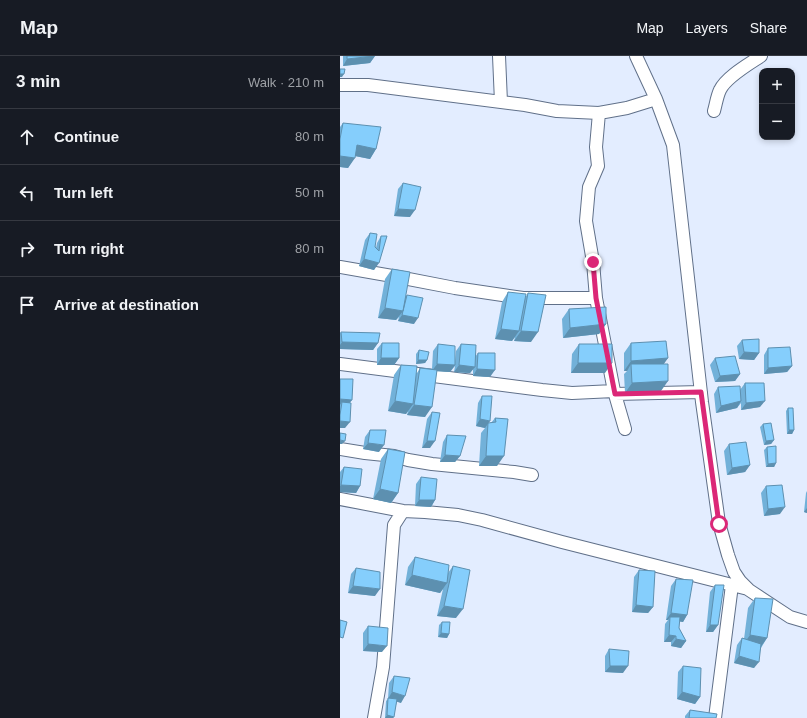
<!DOCTYPE html>
<meta charset="utf-8">
<style>
body{margin:0;font-family:Helvetica,sans-serif;background:#242831;color:#f1f3f6}
.controls{position:absolute;right:12px;top:12px;display:grid;overflow:hidden;border-radius:8px;box-shadow:0 2px 6px #0003}
.controls button{width:36px;height:36px;display:grid;place-items:center;padding:0;border:0;border-bottom:1px solid #363941;background:#171b24;color:#f1f3f6;font:20px sans-serif}
.stop{position:absolute;width:12px;height:12px;margin:-9px;border:3px solid #db2777;border-radius:50%;background:#fff}
.stop.end{background:#db2777;border-color:#fff;box-shadow:0 1px 4px #0008}
.list{margin:0;padding:0;list-style:none}
h2{display:flex;justify-content:space-between;align-items:center;height:52px;margin:0;padding:0 16px;font-size:17px}
h2 small{font-size:13px;font-weight:400;color:#9ea1a6}
.list li{display:grid;grid-template-columns:26px 1fr auto;gap:12px;align-items:center;box-sizing:border-box;height:56px;padding:0 16px;border-top:1px solid #363941}
.list b{display:block;font-size:15px;white-space:nowrap}
.list em{font-size:13px;font-style:normal;color:#9ea1a6}
.icon{flex:none;width:22px;height:22px;fill:none;stroke:currentColor;stroke-width:2;stroke-linecap:round;stroke-linejoin:round}
.map{position:relative;flex:none;width:467px;height:662px;overflow:hidden}
header{display:flex;align-items:center;gap:24px;box-sizing:border-box;height:56px;padding:0 20px;background:#171b24;border-bottom:1px solid #363941}
header strong{font-size:19px}
nav{display:flex;gap:22px;margin-inline-start:auto;font-size:14px}
main{display:flex}
aside{flex:1;background:#171b24}
.map>svg:first-child{display:block}
.lines{fill:none;stroke-linecap:round;stroke-linejoin:round}
.street-casing{stroke:#607089;stroke-width:14}
.street{stroke:#fff;stroke-width:12}
.wall{fill:#72b1d9}
.shaded-wall{fill:#5d90b0}
.building{fill:#85cefc;stroke:#5d90b0}
.route{stroke:#db2777;stroke-width:5}
</style>
<header>
<strong>Map</strong>
<nav><a>Map</a><a>Layers</a><a>Share</a></nav>
</header>
<main>
<aside>
<h2>3 min<small>Walk · 210 m</small></h2>
<ul class="list">
<li><svg class="icon" aria-label="ahead" viewBox="0 0 24 24"><path d="M12 20V5M6 11l6-6 6 6"/></svg><div><b>Continue</b></div><em>80 m</em></li>
<li><svg class="icon" aria-label="left" viewBox="0 0 24 24"><path d="M17 20v-9H6M10 6l-5 5 5 5"/></svg><div><b>Turn left</b></div><em>50 m</em></li>
<li><svg class="icon" aria-label="right" viewBox="0 0 24 24"><path d="M7 20v-9h11M14 6l5 5-5 5"/></svg><div><b>Turn right</b></div><em>80 m</em></li>
<li><svg class="icon" aria-label="arrive" viewBox="0 0 24 24"><path d="M6 21V4h12l-3 4 3 4H6"/></svg><div><b>Arrive at destination</b></div></li>
</ul>
</aside>
<div class="map">
<svg width="467" height="662" viewBox="0 0 467 662">
<rect width="100%" height="100%" fill="#e3edff"/>
<g class="lines">
<!-- street casing -->
<g class="street-casing">
<path id="street" d="M159,0L161,46
M296,0L316,43L333,89L362,346L379,467L388,499L394,516L400,525L409,534L450,561L467,566
M0,29H28L185,49L217,55L259,57L287,52L316,43
M374,55C376,48 377,40 380,34C386,21 409,8 421,0
M259,57L256,91L258,110L249,131L246,165L253,206L256,242L274,335L285,373
M0,211L58,221L115,232L183,242H256
M0,308L202,334L232,337L274,335
M275,338L361,336
M0,393L25,397L54,400L68,404L92,408L174,416L192,419
M0,443L63,455L85,456L118,459L142,464L222,486L408,533
M34,662L43,611L54,469L63,455
M375,662L392,529"/>
</g>
<!-- street -->
<use href="#street" class="street"/>
</g>
<!-- wall -->
<path class="wall" d="M3,0H35L30,7L3,10Z
M3,67L36,93L30,103L15,100L8,112L0,111V71Z
M63,127L70,161L54,160L58,133Z
M30,177L36,192L37,187L41,180H47L34,214L19,210L25,184Z
M52,213L65,241L67,239L74,268L58,265L59,261L56,264L38,262L45,223Z
M168,236L185,242L188,237L191,286L174,285L175,281L172,285L155,283L162,246Z
M229,253L266,268L259,278L223,282L222,263Z
M1,276L38,287L33,294L0,293V277Z
M402,284L419,297L414,304L399,303L397,290Z
M42,287L59,302L54,309H37V293Z
M291,287L328,302L323,308L321,335L285,337L284,318L287,315H284V297Z
M98,288L115,305L116,295L121,288L135,301L138,297L150,321L133,320V313L130,317L114,316L115,310L110,316L97,315L85,361L67,359L68,355L66,358L48,355L54,319L61,309L77,317L80,312L92,313L93,295Z
M239,288L265,317H231L232,298Z
M428,292L452,310L447,316L424,318V299Z
M79,294L87,304L85,307L76,308V298Z
M375,302L400,318L395,325L375,326L370,309Z
M0,323L12,344L9,347L5,372H0Z
M405,327L420,351L401,354V347L397,352L376,357L374,338L378,331L400,334Z
M142,340L148,367H151L155,362L168,363L157,410H139L141,377L145,372L136,370L138,347Z
M448,352L454,374L452,378H447L446,355Z
M92,356L90,392H82L87,363Z
M423,368L434,384L431,388L424,389L420,371Z
M30,374L39,396L23,393L25,381Z
M107,379L120,400L115,406H100L103,386Z
M389,388L410,409L405,416L387,419L384,395Z
M427,391L436,407L434,411H426L424,394Z
M48,393L58,437L51,447L33,443L41,403Z
M4,411L20,430L16,437L0,436V416Z
M81,421L95,444L91,451L75,450L76,428Z
M426,430L440,458L424,460L421,437Z
M467,435V457L464,456L466,437Z
M75,501L108,517L113,510L116,562L97,560L103,533L100,537L65,529L68,511Z
M16,512L35,540L8,537L11,518Z
M299,514L313,551L308,557L292,556L294,521Z
M336,523L347,559L343,566L339,565V572L346,585L341,592L331,590V586H324L325,568L328,564H326L331,530Z
M375,529L378,569L373,576H366L370,536Z
M415,542L427,582L421,592L414,612L394,607L397,589L402,582L404,583L408,552Z
M102,566L109,578L107,582L98,581L99,569Z
M28,570L42,596L23,595V577Z
M269,593L283,617L265,616V600Z
M343,610L360,641L355,648L337,643L338,616Z
M54,620L61,647L57,645L53,662H45L46,645L48,643L49,627Z
M350,654L376,662H345V660Z"/>
<!-- shaded-wall -->
<path class="shaded-wall" d="M35,0L30,7L3,10L7,3Z
M0,18H4L2,21H0Z
M17,89L36,93L30,103L10,99Z
M0,100L15,102L8,112L0,111Z
M58,153L75,154L70,161L54,160Z
M24,203L39,207L34,214L19,210Z
M45,252L63,255L56,264L38,262Z
M62,259L78,262L74,268L58,265Z
M266,268L259,278L223,282L230,272Z
M161,273L179,275L172,285L155,283Z
M181,275L198,276L191,286L174,285Z
M2,286L38,287L33,294L0,293V289Z
M404,296L419,297L414,304L399,303Z
M41,302H59L54,309H37Z
M328,302L321,312L291,308L287,315H284L291,305Z
M78,304H87L85,307L76,308Z
M238,307H272L265,317H231Z
M97,308L115,309L110,316L92,315Z
M119,309L135,311L130,317L114,316Z
M452,310L447,316L424,318L428,312Z
M137,313L155,314L150,321L133,320Z
M400,318L395,325L375,326L380,320Z
M328,325L321,335L285,337L292,327Z
M0,343L12,344L7,350L2,346L0,349Z
M55,345L73,348L66,358L48,355Z
M401,345L397,352L376,357L381,350Z
M425,345L420,351L401,354L406,347Z
M74,349L92,351L85,361L67,359Z
M140,363L150,365L145,372L136,370Z
M0,365L10,366L5,372H0Z
M449,374H454L452,378H447Z
M0,384L5,385L2,388H0Z
M434,384L431,388L424,389L426,385Z
M87,385H95L90,392H82Z
M28,387L44,389L39,396L23,393Z
M105,399L120,400L115,406H100Z
M146,400H164L157,410H139Z
M436,407L434,411H426L428,408Z
M410,409L405,416L387,419L392,412Z
M1,429L20,430L16,437L0,436V430Z
M40,433L58,437L51,447L33,443Z
M79,444H95L91,451L75,450Z
M445,451L440,458L424,460L428,453Z
M467,452V457L464,456Z
M72,519L107,527L100,537L65,529Z
M13,530L40,533L35,540L8,537Z
M296,549L313,551L308,557L292,556Z
M104,550L123,553L116,562L97,560Z
M331,557L347,559L343,566L330,564V561L328,564H326Z
M370,569H378L373,576H366Z
M101,577L109,578L107,582L98,581Z
M329,579L336,580L331,586H324Z
M410,579L427,582L420,592L403,589Z
M336,583L346,585L341,592L331,590Z
M28,588L47,590L42,596L23,595Z
M399,600L419,606L414,612L394,607Z
M270,610H288L283,617L265,616Z
M52,636L65,640L61,647L48,643Z
M342,636L360,641L355,648L337,643Z
M47,659L54,661L53,662H45Z"/>
<!-- building -->
<path class="building" d="M7,0H34L7,3Z
M0,13H5L4,18H0Z
M3,67L41,71L36,93L17,89L15,102L0,100V83Z
M63,127L81,131L75,154L58,153Z
M30,177L37,178L35,191L39,195L41,180H47L39,207L24,203Z
M52,213L70,216L63,255L45,252Z
M168,236L186,238L179,275L161,273Z
M188,237L206,239L198,276L181,275Z
M67,239L83,242L78,262L62,259Z
M266,251V268L230,272L229,253Z
M1,276L40,277L38,287L2,286Z
M419,283V297L404,296L402,284Z
M326,285L328,302L291,305V287Z
M42,287H59V302H41Z
M98,288L115,290V309L97,308Z
M121,288L136,289L135,311L119,309Z
M239,288H272V307H238Z
M450,291L452,310L428,312V292Z
M79,294L89,296L87,304H78Z
M138,297H155V314L137,313Z
M395,300L400,318L380,320L375,302Z
M291,308H328V325L292,327Z
M61,309L77,310L73,348L55,345Z
M80,312L97,314L92,351L74,349Z
M0,323H13L12,344L0,343Z
M405,327H424L425,345L406,347Z
M400,330L401,345L381,350L378,331Z
M142,340H152L150,365L140,363Z
M2,346L11,347L10,366L0,365V359Z
M448,352H453L454,374H449Z
M92,356L100,357L95,385H87Z
M155,362L168,363L164,400H146L148,367L156,366Z
M431,367L434,384L426,385L423,368Z
M30,374H46L44,389L28,387Z
M0,377L6,378L5,385L0,384Z
M107,379L126,380L120,400L105,399Z
M406,386L410,409L392,412L389,388Z
M436,390V407L428,408L427,391Z
M48,393L65,396L58,437L40,433Z
M4,411L22,413L20,430L1,429Z
M81,421L97,423L95,444H79Z
M442,429L445,451L428,453L426,430Z
M75,501L109,509L107,527L72,519Z
M113,510L130,514L123,553L104,550Z
M16,512L40,516V533L13,530Z
M299,514L315,515L313,551L296,549Z
M336,523L353,524L347,559L331,557Z
M375,529H384L378,569H370Z
M415,542L433,543L427,582L410,579Z
M330,561H340L339,572L346,585L336,583V580L329,579Z
M0,564L7,566L3,582L0,581Z
M102,566H110L109,578L101,577Z
M28,570L48,572L47,590L28,588Z
M402,582L421,588L419,606L399,600Z
M269,593L289,595L288,610H270Z
M343,610L361,612L360,641L342,636Z
M54,620L70,622L65,640L52,636Z
M48,642L57,643L54,661L47,659Z
M350,654L377,658L376,662H349Z"/>
<g class="lines">
<!-- route -->
<path class="route" d="M253,206L256,242L275,338L361,336L379,468"/>
</g>
</svg>
<div class="controls">
<button>+</button>
<button>−</button>
</div>
<div class="stop" style="left:379px;top:468px"></div>
<div class="stop end" style="left:253px;top:206px"></div>
</div>
</main>
